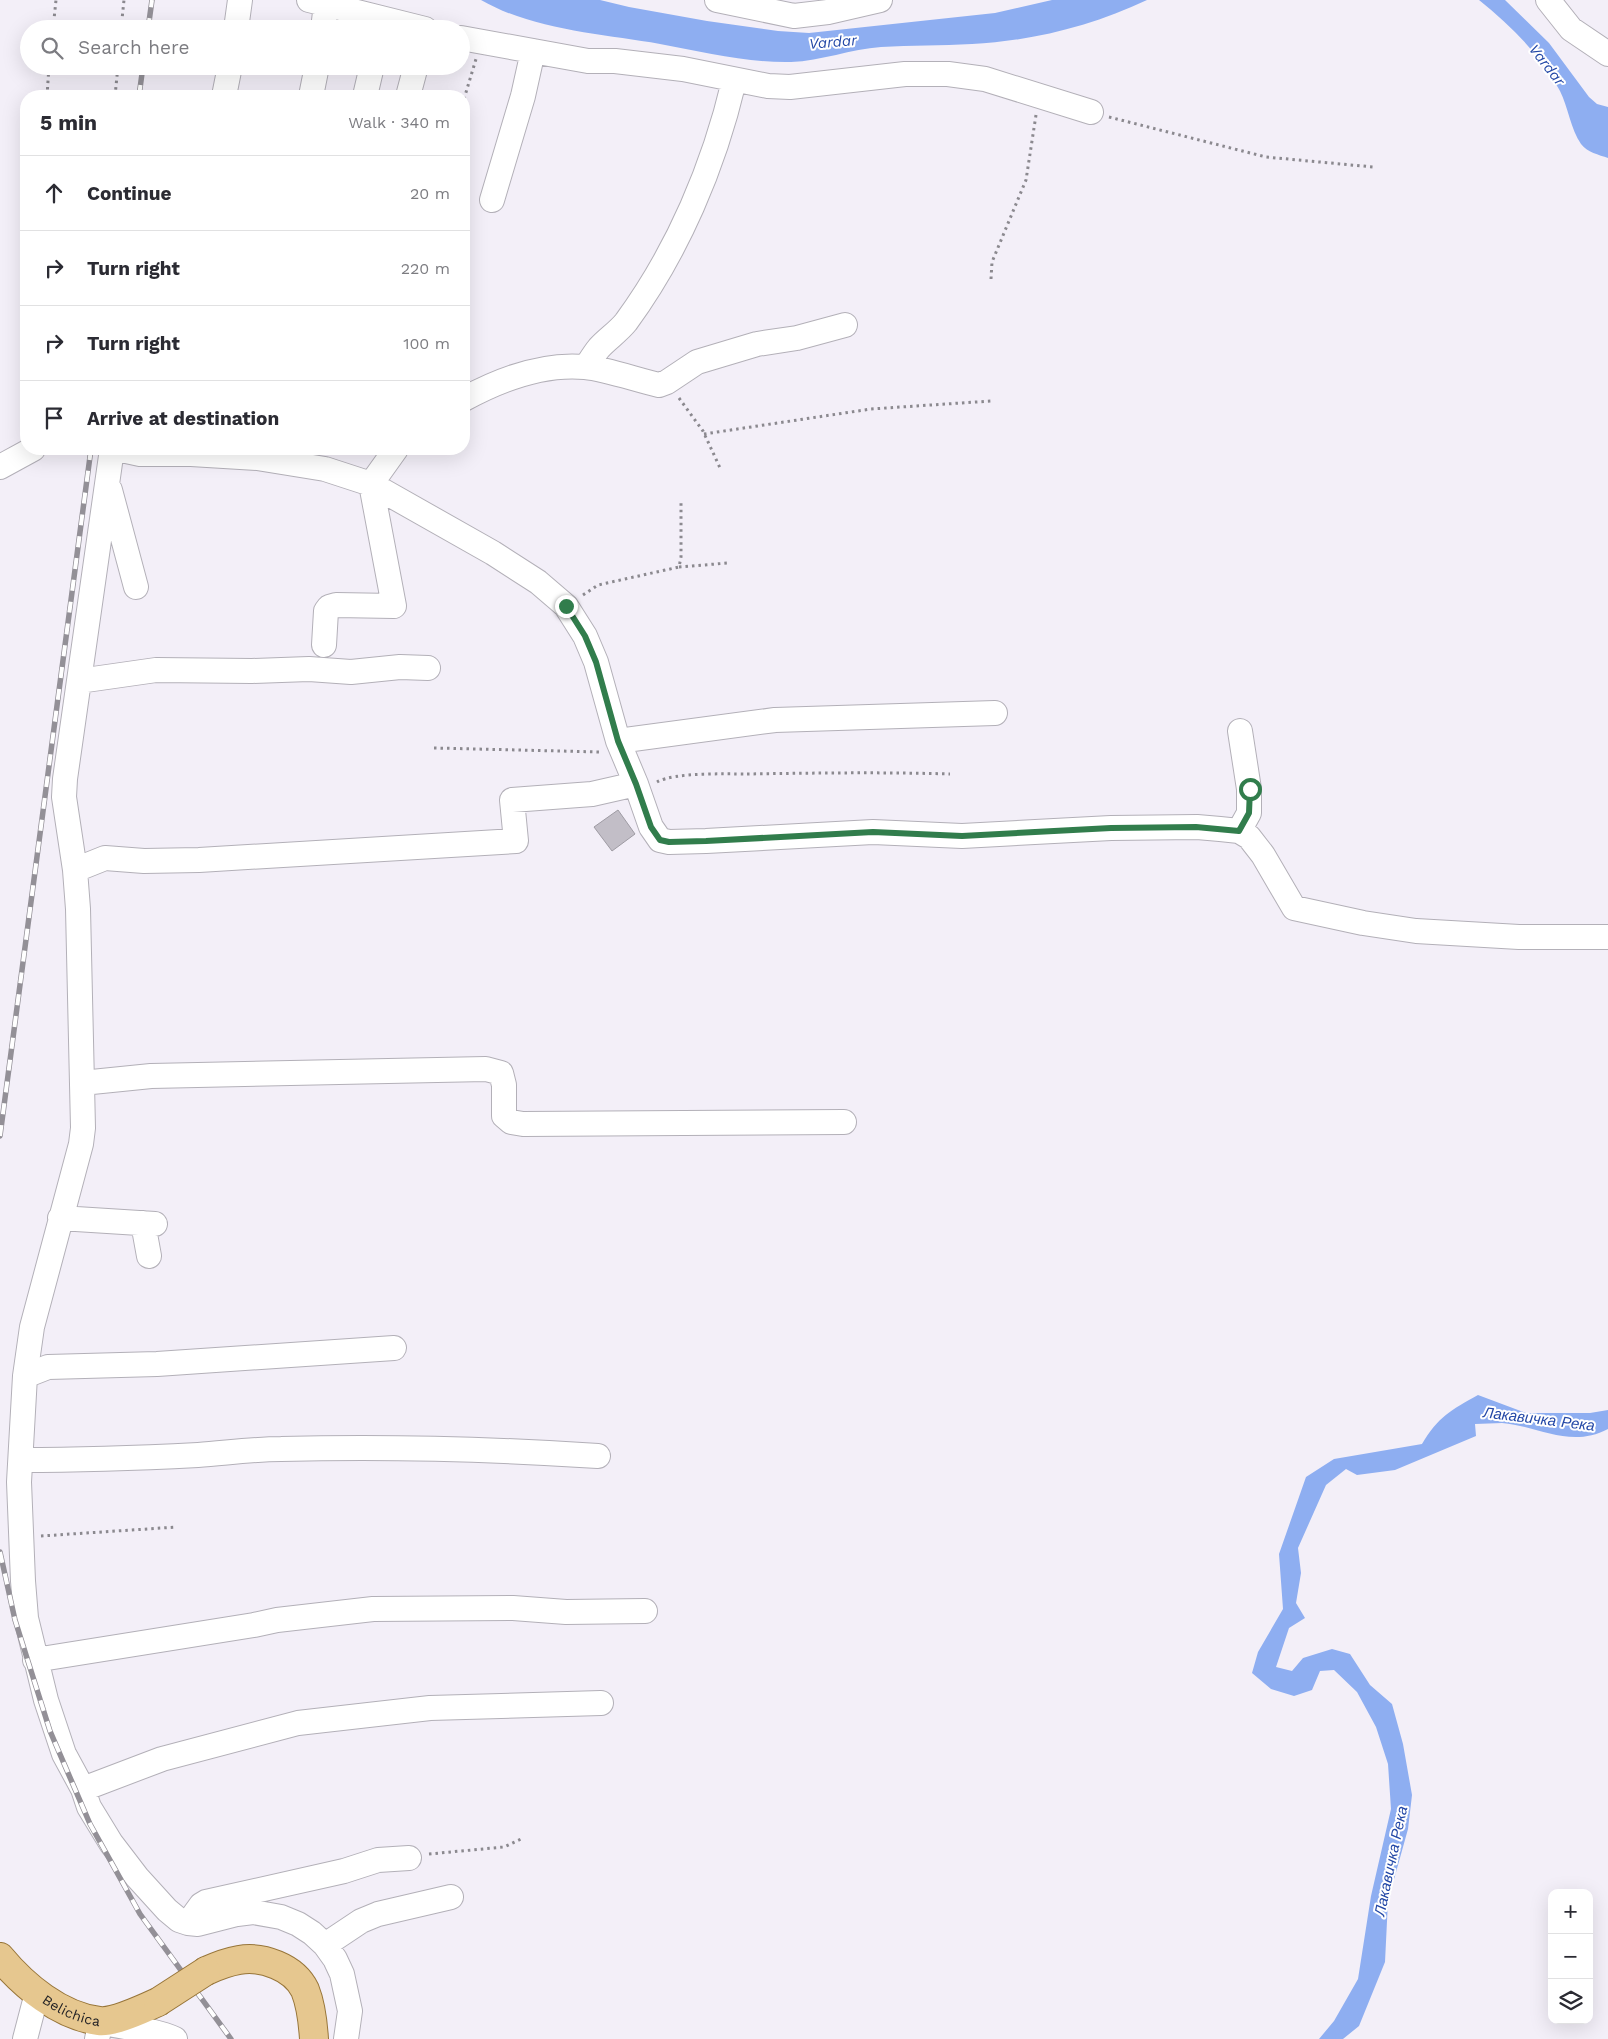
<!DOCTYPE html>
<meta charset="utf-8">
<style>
body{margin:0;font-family:"Work Sans",sans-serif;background:#f7f7f7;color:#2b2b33}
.controls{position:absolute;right:15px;bottom:15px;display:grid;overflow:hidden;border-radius:10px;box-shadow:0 5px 20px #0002}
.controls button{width:45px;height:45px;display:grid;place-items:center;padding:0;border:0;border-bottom:1px solid #e1e1e2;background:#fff;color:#2b2b33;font:25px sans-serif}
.stop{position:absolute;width:15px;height:15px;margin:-11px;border:4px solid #317d4c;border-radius:50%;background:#fff}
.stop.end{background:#317d4c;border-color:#fff;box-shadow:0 1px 5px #0008}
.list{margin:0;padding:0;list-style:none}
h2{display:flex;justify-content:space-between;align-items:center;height:65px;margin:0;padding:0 20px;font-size:21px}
h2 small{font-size:16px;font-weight:400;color:#7c7c81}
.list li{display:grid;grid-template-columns:32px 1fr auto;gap:15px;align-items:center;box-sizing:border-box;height:75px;padding:0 20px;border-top:1px solid #e1e1e2}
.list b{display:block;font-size:19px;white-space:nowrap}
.list em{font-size:16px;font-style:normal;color:#7c7c81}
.icon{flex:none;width:28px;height:28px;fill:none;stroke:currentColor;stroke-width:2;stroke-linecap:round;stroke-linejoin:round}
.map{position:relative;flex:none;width:1608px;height:2039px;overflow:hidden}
.search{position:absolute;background:#fff;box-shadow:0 5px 20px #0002;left:20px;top:20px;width:450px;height:55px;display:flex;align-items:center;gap:12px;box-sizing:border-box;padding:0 18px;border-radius:28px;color:#7c7c81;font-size:19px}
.panel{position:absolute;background:#fff;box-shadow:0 5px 20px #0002;left:20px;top:90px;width:450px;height:365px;border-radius:20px}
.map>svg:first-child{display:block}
.water{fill:#8eaef1}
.building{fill:#c2bec7;stroke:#9e9ba3}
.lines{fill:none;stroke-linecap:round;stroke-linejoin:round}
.minor-casing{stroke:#b3b0b8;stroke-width:26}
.major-casing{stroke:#977539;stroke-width:30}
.path{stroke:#8b898f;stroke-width:3;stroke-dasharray:2.5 4;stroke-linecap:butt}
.minor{stroke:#fff;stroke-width:24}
.major{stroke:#e6c78f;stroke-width:28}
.rail-casing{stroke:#939097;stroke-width:5.5}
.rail{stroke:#fff;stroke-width:4;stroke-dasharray:11;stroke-linecap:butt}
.major-bridge-casing{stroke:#977539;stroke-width:30;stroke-linecap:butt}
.major-bridge{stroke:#e6c78f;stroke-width:28}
.route{stroke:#317d4c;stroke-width:6}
.labels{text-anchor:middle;stroke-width:4;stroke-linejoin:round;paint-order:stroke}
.street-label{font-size:14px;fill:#232225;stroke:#fff}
.water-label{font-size:15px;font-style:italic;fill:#2247a6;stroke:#fff}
</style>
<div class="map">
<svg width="1608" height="2039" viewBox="0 0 1608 2039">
<rect width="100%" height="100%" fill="#f3eff8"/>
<!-- water -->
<path class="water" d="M481,0H600L629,7L707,21L778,31L809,33L995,13L1052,0H1147C1092,26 1032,41 972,44C941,46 911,45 881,47C851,49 821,61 791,62C747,63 703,52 660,44C602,34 533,30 481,0Z
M1479,0H1505L1549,43L1589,97L1597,104L1608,107V158C1599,155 1587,152 1581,144C1571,130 1568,107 1560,91C1540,54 1511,26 1479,0Z
M1478,1395L1526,1413H1590L1608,1410V1429C1570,1449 1539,1426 1502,1423C1493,1423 1484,1424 1475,1424L1476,1436L1395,1470L1357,1475L1346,1469L1326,1485L1298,1548L1301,1573L1296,1603L1305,1618L1289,1628L1276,1667L1292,1671L1303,1658L1332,1649L1350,1654L1370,1685L1392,1704L1403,1744L1412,1795L1408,1829L1388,1901L1385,1962L1359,2026L1343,2039H1319L1334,2021L1358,1979L1371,1896L1391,1809L1388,1764L1376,1727L1357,1692L1334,1670L1320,1671L1312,1690L1294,1696L1271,1689L1252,1673L1258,1652L1283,1609L1279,1554L1306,1477L1334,1459L1422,1444C1438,1417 1451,1410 1478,1395Z"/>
<!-- building -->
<path class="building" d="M618,810L635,834L612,851L594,827Z"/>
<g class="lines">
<!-- minor casing -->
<g class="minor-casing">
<path id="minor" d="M309,0L425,29
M717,0L794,16L828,12L880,0
M1548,0L1571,29L1608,54
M236,29L240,0
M323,29L326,4
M461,38L588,61H615L683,69L768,86L790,87L905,74H948L985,79L1091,112
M224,96L230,66
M311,96L317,66
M365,96L372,66
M408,96L416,66
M492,200L523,96L533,51
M586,367C590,361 594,354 599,348C607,339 618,332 626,322C678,251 714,166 734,81
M464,399C499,380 543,363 585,367C606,369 637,380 659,385L667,382L697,362L757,344L797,338L845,325
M112,449L65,779L64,797L75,870L78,909L83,1128L81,1144L32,1327L25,1376L19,1482L23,1581L26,1618L46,1700L64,1754L83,1789L89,1807L111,1843L137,1877L167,1910L179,1920L188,1923L198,1924L237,1914L253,1912L281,1917L298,1924L312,1933L325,1945L335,1959L342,1974L350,2011L346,2039
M117,449L140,454H191L257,458L325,469L371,484L493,553L538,582L566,606L585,636L596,662L618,741L636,784L651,827L660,840L669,842L706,841L873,832L962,836L1111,828L1197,827L1220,829L1239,831L1249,837L1263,855L1294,908L1363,923L1416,931L1519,937H1608
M0,467L33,449
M110,490L136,587
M324,645L326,611L329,607L336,605L394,606L371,484L396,449
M79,681L156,670L252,671L309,669L351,672L400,667L428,668
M618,741L775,720L995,713
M1239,831L1249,813V789L1240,731
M75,870L105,858L144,861L199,860L516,841L512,800L592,794L636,784
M82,1083L151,1076L486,1069L501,1073L504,1085V1116L511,1122L523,1124L844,1122
M60,1218L155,1224
M143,1223L149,1256
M25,1376L48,1367L157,1364L394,1348
M21,1460C80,1460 139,1458 198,1455C226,1453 254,1449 281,1449C389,1446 491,1449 598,1456
M35,1660L254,1625L277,1620L373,1609L513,1608L566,1612L645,1611
M83,1789L162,1759L298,1723L430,1708L601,1703
M188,1923L201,1905L206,1902L344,1871L378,1860L409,1858
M325,1945L361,1921L378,1914L451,1897
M25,2039L37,1993
M97,2039L101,2022C125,2029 151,2028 175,2039"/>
</g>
<!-- major casing -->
<g class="major-casing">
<g id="major">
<path id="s1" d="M0,1957C24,1986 60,2016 99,2021C113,2023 145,2008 158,2002"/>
<path d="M206,1971C217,1966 227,1962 239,1960C262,1956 294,1967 305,1990C311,2005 313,2023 314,2039"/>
</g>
</g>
<!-- path -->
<path class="path" d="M53,29L56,0
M121,29L124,0
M47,96L49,66
M115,96L118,66
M464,99L476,59
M1109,117L1266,157L1373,167
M991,279L992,262L1026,180L1036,115
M679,398L703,431L721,470
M704,434L871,409L991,401
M679,567L728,563
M583,595L598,585L679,567L681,557V503
M434,748L601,752
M657,782C675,772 725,774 747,774C815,773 882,772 950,774
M41,1536L177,1527
M429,1854L504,1847L521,1839"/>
<!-- minor -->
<use href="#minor" class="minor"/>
<!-- major -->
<use href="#major" class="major"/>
<!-- rail casing -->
<g class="rail-casing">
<path id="rail" d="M148,29L152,0
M139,96L143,66
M0,1136L91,449
M0,1552L15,1620L50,1731L90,1824L140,1914L231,2039"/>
</g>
<!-- rail -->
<use href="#rail" class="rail"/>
<!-- major-bridge casing -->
<g class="major-bridge-casing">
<path id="major-bridge" d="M158,2002L206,1971"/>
</g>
<!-- major-bridge -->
<use href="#major-bridge" class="major-bridge"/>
</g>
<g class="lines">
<!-- route -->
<path class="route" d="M566,606L585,636L596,662L618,741L636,784L651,827L660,840L669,842L706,841L873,832L962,836L1111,828L1196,827L1239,831L1249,813L1250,789"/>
</g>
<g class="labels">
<!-- street labels -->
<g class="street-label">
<text dy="5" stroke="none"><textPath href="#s1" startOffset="91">Belichica</textPath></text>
</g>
<!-- water labels -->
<g class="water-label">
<text transform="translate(833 42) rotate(-5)" y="5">Vardar</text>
<text transform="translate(1547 65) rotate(52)" y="5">Vardar</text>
<text transform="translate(1539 1419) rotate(7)" y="5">Лакавичка Река</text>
<text transform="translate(1391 1861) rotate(-78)" y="5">Лакавичка Река</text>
</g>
</g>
</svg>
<div class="controls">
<button>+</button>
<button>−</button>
<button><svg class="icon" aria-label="layers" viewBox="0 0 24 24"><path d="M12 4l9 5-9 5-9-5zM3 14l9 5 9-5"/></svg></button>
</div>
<div class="stop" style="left:1250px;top:789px"></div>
<div class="stop end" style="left:566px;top:606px"></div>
<div class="search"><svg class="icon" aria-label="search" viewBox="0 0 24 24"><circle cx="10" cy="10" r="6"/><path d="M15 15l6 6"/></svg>Search here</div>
<section class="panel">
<h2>5 min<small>Walk · 340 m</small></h2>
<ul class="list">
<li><svg class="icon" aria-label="ahead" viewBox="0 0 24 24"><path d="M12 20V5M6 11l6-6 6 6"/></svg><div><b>Continue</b></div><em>20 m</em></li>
<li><svg class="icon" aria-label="right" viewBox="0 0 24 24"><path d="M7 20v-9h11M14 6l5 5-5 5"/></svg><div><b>Turn right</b></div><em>220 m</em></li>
<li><svg class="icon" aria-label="right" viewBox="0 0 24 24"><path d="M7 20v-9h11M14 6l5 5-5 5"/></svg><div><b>Turn right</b></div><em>100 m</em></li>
<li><svg class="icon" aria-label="arrive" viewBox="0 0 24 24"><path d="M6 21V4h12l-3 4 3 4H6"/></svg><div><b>Arrive at destination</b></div></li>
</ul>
</section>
</div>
